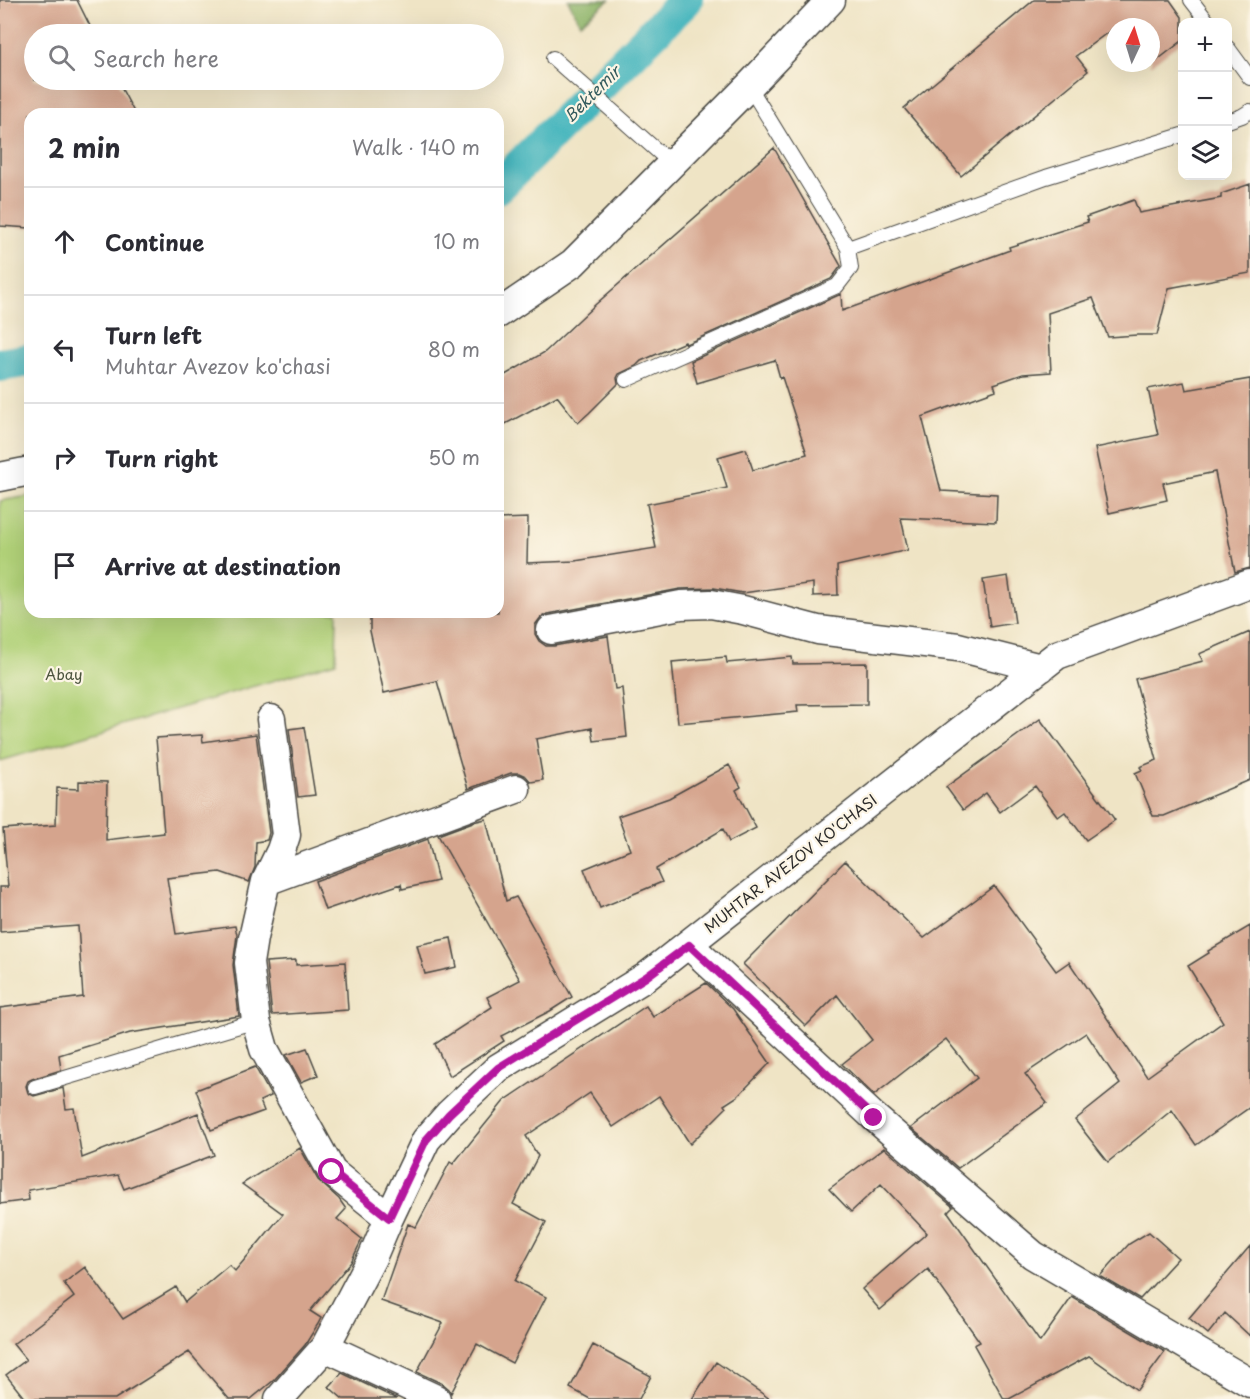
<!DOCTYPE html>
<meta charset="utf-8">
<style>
body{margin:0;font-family:"Playpen Sans",sans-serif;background:#f7f7f7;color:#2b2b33}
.controls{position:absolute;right:18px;top:18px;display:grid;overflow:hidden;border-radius:12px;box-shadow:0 6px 24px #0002}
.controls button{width:54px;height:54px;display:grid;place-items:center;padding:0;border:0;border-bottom:2px solid #e1e1e2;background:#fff;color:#2b2b33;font:30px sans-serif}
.compass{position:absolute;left:1106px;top:18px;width:54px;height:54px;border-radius:50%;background:#fff;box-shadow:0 6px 24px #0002;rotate:4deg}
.stop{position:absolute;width:18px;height:18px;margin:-14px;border:4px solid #b5179e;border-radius:50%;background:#fff}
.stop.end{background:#b5179e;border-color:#fff;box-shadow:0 2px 6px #0008}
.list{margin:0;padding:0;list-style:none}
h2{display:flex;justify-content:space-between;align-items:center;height:78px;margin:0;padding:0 24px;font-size:26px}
h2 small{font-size:20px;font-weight:400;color:#7c7c81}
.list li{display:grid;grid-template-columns:39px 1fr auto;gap:18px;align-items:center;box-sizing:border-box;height:108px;padding:0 24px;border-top:2px solid #e1e1e2}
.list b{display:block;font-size:22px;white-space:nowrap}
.list p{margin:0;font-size:20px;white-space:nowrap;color:#7c7c81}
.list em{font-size:20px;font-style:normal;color:#7c7c81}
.icon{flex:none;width:33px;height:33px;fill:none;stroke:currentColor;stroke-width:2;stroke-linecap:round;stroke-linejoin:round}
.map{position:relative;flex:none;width:1250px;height:1399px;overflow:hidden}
.search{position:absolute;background:#fff;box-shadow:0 6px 24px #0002;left:24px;top:24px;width:480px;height:66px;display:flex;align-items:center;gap:15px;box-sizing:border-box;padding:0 21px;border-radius:33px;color:#7c7c81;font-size:22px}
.panel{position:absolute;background:#fff;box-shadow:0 6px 24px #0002;left:24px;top:108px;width:480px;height:510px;border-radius:18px}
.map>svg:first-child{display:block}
.green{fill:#b1d178;stroke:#6e7e52;stroke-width:1.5}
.forest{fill:#8cb368;stroke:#5c6f4a;stroke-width:1.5}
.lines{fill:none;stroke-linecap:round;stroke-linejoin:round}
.canal{stroke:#45b5bd;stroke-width:34}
.building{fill:#d5a48d}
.lane-casing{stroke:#484742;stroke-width:16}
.street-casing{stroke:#484742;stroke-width:31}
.lane{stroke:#fff;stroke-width:14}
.street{stroke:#fff;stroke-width:28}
.route{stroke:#b5179e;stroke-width:8}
.labels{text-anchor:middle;stroke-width:4.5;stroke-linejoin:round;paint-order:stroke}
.park-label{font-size:15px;fill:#4c543e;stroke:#fcf5e5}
.street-label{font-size:15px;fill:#2b2b2b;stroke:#fcf5e5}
.water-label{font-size:16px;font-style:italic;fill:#345b5e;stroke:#fcf5e5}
</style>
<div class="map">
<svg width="1250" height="1399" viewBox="0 0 1250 1399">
<rect width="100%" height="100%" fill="#fcf5e5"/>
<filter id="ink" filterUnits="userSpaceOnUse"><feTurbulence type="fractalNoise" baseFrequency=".0167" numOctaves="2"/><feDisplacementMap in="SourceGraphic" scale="12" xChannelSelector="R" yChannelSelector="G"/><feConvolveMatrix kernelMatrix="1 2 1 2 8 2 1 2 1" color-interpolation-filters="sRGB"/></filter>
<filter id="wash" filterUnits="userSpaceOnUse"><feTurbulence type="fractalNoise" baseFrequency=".008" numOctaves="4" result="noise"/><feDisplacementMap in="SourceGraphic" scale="24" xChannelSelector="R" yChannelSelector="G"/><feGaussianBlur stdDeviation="1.35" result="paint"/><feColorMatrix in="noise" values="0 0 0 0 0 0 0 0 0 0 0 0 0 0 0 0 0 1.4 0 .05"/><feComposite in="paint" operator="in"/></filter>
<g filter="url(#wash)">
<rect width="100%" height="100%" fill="#efe4c5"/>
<!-- green -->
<path class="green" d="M30,496V612H337L336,662L0,761V501Z"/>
<!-- forest -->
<path class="forest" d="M568,0H609L580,23Z"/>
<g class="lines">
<!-- canal -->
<path class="canal" d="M498,187L686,0
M0,365L30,360"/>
</g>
<g id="blocks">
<!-- building -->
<path class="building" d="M0,0H77L94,34H34V80H117L135,114H30V228L0,226Z
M1034,0H1170L1182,17V41L1151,65L1149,63H1151V27H1123L1120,24L1115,27L1076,56L1088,71L961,176L904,108Z
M774,148L841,266L831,279L686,344L685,342L641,361L636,366L619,374L617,378L618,384L589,413L578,423L557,396L498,428V379L545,352L596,304Z
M1250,184V273L1169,288L1157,335H1137L1108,337L1093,298L1048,313L1051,372L1023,374L994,384L996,390L922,417L941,491L997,494L996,522L901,518L908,550L837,566L838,595L813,596V583L743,593L714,588L680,589L548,614L541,617L535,625V634L539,641L546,646H554L608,636L615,689L622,688L627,737L594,741L592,728L536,739L543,780L531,782L526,776L519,773H511L468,789L437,681L384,693L370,631V612H498V519L528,518L527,563L575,561L656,548L647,504L727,488L718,457L746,449L753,470L807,454L782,377L780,378L775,360L697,383L691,361L841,294L842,311L1010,250L1009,247L1088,222L1086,217L1134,200L1139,213L1221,198V194Z
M1250,379V568L1235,572L1215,472L1163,483L1167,500L1109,513L1095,448L1158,435L1148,389L1184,382L1186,390Z
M1008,576L1015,623L990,627L983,580Z
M1250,632V780L1164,816H1153L1135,773L1142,770L1140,767L1157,760L1135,679L1203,661L1199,654Z
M726,657L727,663L792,657L793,664L867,663V704L797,705L798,712L678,723L672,662Z
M1040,719L1115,820L1086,840L1065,812L1058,817L1035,786L1000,812L986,793L963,810L946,787Z
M304,727L315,795L298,797L289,729Z
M256,734L269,833L267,840L256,842L255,867L249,882L220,872L167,878L176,934L235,926L237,935L233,965L239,1016L130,1033L59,1055L61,1070L32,1079L28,1081L26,1086L28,1093L34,1096L63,1088L66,1109L74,1108L82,1158L198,1113L214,1155L124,1189L118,1175L28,1190L29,1200L0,1204V1008L83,997L78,926L0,932V887H8L3,829L56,825L57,788L79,789V781L107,782L106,840L164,833L156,738L202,735L203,742Z
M729,765L741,787L736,790L756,828L729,842L723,829L656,869L662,882L600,908L584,869L630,850L618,816L669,798Z
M486,819L506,901L516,897L572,997L550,1011L501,1036L504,1041L450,1076L435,1044L492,1007L487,997L520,980L438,835L473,822Z
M428,839L438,881L402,889L401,884L325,910L315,881Z
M845,861L924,938L994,886L1056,971L1069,962L1147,1077L1223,1022L1188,966L1209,953L1208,951L1250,926V1107L1196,1145L1172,1110L1108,1162L1075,1120L1120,1084L1086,1033L1025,1074L1047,1103L958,1168L911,1128L977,1078L946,1039L874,1095L842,1064L872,1040L837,995L806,1026L743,964Z
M451,938L457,967L425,974L417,945Z
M296,960V965L345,962L348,1010L272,1015L266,962Z
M706,983L733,1009L770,1063L738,1096L724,1105L726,1108L690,1144L659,1096L613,1127L590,1093L526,1136L538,1156L513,1204L546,1222L515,1281L546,1297L512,1363L477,1344L451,1393L449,1389L443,1384L417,1372L443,1323L381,1301L408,1224L416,1227L450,1162L453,1164L504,1101L646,1006L653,1017Z
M307,1048L318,1075L301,1082L286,1055Z
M255,1067L271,1096L260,1101L264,1111L211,1130L196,1090Z
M300,1148L318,1180L339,1199L346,1209L337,1219L362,1239L351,1262L310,1311L321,1318L318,1324L305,1345L274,1380L251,1399H229L189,1352L115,1399H25L6,1375L26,1360L13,1344L74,1297L64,1283L85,1267L123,1319L176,1287L185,1302L229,1265L235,1271L283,1214L242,1184Z
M884,1148L953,1207L948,1212L1040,1342L1072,1297L1165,1352L1137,1390L1089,1356L1009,1399H1004L974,1345L980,1342L928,1269L880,1310L862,1289L927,1233L881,1184L851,1212L829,1189Z
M1149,1232L1178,1258L1140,1299L1100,1276L1129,1244Z
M1250,1246V1336L1225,1313L1208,1334L1189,1318Z
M593,1345L651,1376L639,1399H590L570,1388Z
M716,1362L770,1399H692Z
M342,1373L397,1399H343L329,1387Z"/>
</g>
</g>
<g filter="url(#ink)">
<use href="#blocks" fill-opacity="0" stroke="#484742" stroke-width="1.5"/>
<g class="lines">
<!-- lane casing -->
<g class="lane-casing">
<path id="lane" d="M1191,0L1208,22
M1228,48L1250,78
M553,58L672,164
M1228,121L1242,116L1250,111
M848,248L1046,177L1182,135
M626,380L837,286L851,268L848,248L749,86
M35,1087L256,1021"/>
</g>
<!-- street casing -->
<g class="street-casing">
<path id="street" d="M498,314L573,263L749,86L831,0
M0,477L30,471
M551,630L681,605L711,604L743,610L818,630L958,647L1041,668
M271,719L286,835L281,850L266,881L253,938L249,963L256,1021L264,1049L332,1172L389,1218
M266,881L516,789
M689,945L874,1117L1033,1255L1250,1383
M325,1347L436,1399
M279,1399L325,1347L372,1258L389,1218L426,1140L449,1114L498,1068L646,977L1057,655L1250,584"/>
</g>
<!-- lane -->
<use href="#lane" class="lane"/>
<!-- street -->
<use href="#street" class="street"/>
</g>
</g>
<g class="lines" filter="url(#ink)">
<!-- route -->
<path class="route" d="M332,1172L389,1218L426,1140L449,1114L498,1068L646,977L689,945L874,1118"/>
</g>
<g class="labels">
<!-- park labels -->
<g class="park-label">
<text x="64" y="680">Abay</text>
</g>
<!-- street labels -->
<g class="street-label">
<text transform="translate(791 864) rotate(-38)" y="5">MUHTAR AVEZOV KO'CHASI</text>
</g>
<!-- water labels -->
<g class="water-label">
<text transform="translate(592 94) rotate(-45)" y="6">Bektemir</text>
</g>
</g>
</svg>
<div class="controls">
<button>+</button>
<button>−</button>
<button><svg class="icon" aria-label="layers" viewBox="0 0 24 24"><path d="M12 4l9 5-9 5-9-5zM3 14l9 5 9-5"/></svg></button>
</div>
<svg class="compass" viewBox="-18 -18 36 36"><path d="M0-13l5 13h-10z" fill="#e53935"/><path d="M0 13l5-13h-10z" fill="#7c7c81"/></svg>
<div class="stop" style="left:332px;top:1172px"></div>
<div class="stop end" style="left:874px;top:1118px"></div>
<div class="search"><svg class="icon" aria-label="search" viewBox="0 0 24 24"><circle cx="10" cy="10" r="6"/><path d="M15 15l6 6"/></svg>Search here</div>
<section class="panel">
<h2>2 min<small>Walk · 140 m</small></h2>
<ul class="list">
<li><svg class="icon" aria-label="ahead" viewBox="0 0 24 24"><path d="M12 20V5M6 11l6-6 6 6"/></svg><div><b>Continue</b></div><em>10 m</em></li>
<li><svg class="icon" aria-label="left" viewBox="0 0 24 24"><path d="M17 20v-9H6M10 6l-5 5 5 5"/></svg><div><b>Turn left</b><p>Muhtar Avezov ko'chasi</p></div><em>80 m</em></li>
<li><svg class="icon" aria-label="right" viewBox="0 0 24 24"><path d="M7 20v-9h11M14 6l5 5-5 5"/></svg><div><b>Turn right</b></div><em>50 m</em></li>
<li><svg class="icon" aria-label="arrive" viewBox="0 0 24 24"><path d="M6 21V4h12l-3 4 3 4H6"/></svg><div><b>Arrive at destination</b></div></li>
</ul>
</section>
</div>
